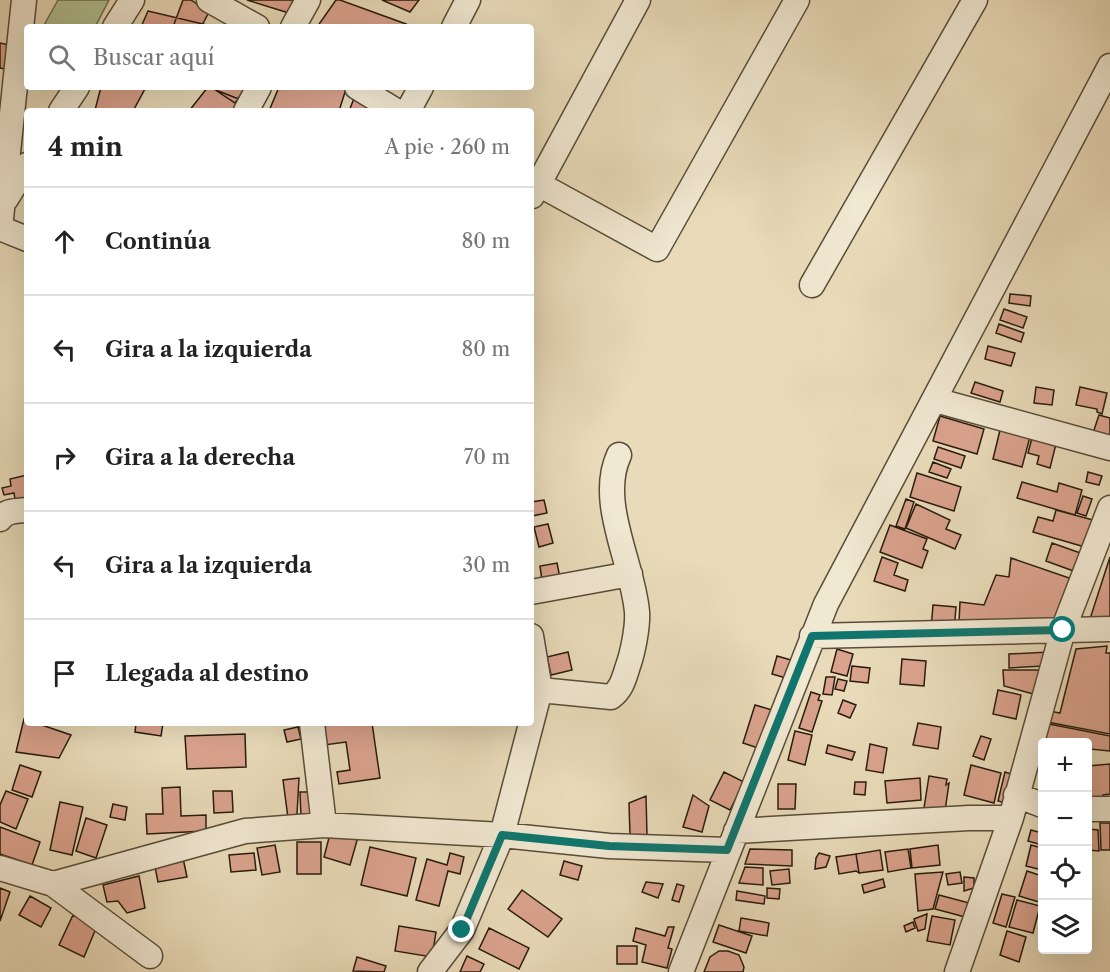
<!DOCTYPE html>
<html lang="es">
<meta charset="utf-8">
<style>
body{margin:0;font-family:"Libre Caslon Text",serif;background:#f6f6f6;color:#222}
.controls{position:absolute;right:18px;bottom:18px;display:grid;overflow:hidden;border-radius:6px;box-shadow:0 6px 24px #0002}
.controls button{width:54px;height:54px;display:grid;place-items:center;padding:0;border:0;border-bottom:2px solid #e0e0e0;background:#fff;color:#222;font:30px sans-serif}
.stop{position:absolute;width:18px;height:18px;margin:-14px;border:4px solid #0f766e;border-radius:50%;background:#fff}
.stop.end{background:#0f766e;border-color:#fff;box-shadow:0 2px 6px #0008}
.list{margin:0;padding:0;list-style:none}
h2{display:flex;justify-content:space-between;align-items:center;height:78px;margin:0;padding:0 24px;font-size:26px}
h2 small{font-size:20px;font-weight:400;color:#767676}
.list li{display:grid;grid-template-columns:39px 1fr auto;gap:18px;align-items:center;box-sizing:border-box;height:108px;padding:0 24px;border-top:2px solid #e0e0e0}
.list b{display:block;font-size:22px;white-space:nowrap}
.list em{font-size:20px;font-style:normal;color:#767676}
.icon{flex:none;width:33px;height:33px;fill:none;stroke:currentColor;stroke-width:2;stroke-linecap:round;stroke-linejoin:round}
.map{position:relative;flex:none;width:1110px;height:972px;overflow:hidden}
.search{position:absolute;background:#fff;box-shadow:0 6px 24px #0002;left:24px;top:24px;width:510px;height:66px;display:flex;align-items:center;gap:15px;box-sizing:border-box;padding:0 21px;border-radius:6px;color:#767676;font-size:22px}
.panel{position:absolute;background:#fff;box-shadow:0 6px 24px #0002;left:24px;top:108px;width:510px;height:618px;border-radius:6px}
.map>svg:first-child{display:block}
.green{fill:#b3c192;stroke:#6e6e50;stroke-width:1.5}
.building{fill:#dba38e;stroke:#281c0d;stroke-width:1.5}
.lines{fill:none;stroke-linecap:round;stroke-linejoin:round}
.street-casing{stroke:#584c38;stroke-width:27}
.street{stroke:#f1e8d2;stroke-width:24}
.route{stroke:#0f766e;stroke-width:8}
</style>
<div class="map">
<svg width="1110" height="972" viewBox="0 0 1110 972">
<rect width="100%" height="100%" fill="#e9dbb9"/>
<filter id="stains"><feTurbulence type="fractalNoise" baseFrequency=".00333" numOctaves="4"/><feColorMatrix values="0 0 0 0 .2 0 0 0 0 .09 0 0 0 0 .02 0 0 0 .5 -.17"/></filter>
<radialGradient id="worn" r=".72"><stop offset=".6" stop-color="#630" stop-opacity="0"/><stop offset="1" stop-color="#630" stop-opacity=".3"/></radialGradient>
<!-- green -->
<path class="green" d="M58,0H109L95,27H43Z"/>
<!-- building -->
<path class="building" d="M183,0H191L209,12L201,27H173Z
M247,0H293L289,13Z
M336,0H340L406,24L404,27H317Z
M382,0H419L410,12Z
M148,11L207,25L206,27H141Z
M0,43L9,45L5,69L0,68Z
M101,87H146L133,111H97L95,110Z
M208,87L244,101L236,111H189Z
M215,87H246L235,103L214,89Z
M279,87H341L346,89L339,111H269Z
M355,96L371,111H349Z
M1010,294L1031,296L1030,306L1009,303Z
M1004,309L1027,317L1023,328L1000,320Z
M999,324L1024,333L1021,342L996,333Z
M988,346L1015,353L1011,366L985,359Z
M975,382L1003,391L1000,402L971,393Z
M1036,387L1054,390L1052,405L1034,403Z
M1080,387L1107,393L1102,414L1097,412V409L1076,405Z
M1099,415L1110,418V440L1093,433Z
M940,416L984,429L977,454L933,441Z
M1001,426L1031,433L1022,467L993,459Z
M1032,438L1056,444L1050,468L1037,464L1039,456L1028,453Z
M938,447L965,456L961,468L934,459Z
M933,462L951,469L947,478L929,472Z
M1088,472L1102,476L1099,485L1086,482Z
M917,473L961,487L954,511L910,497Z
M27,475V497L15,499L14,493L4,495L2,488L11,486L10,479Z
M1022,482L1057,492L1059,483L1082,490L1075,515L1017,498Z
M1083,496L1092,499L1086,516L1077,513Z
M906,499L914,502L905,529L896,526Z
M544,500L547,513L532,516L531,502Z
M916,504L950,520L946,529L961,535L955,549L906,528Z
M1056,510L1093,520L1085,547L1033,532L1038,517L1053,521Z
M548,524L553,543L539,547L534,527Z
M890,525L927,539L923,549L928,551L922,568L880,552Z
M1052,543L1086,555L1079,573L1046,561Z
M882,557L898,563L894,575L908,580L905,591L874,581Z
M1110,557V622L1088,625Z
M1011,558L1075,580L1061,627L959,623L960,602L984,605L996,575L1009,577Z
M557,563L560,578L542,581L540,566Z
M933,605L956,607L954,631L931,629Z
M1107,646L1106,653H1110V734L1047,722L1050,711L1060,713L1076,649Z
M837,649L853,654L847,676L831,672Z
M568,652L572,670L551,675L547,657Z
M1049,652L1043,666L1009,668V654Z
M777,656L798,662L793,680L772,674Z
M902,659L926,661L924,686L900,684Z
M852,666L870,668L868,683L850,681Z
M1003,670H1044L1037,695L1004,686Z
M826,677H835L832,695L823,694Z
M838,679L847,681L844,691L835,689Z
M998,690L1021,695L1016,719L993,714Z
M811,692L820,695L818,700L822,701L812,732L799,728Z
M843,700L856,705L850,718L838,713Z
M755,705L772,710L761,749L743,743Z
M24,719L27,720V723H36L71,735L59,758L16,752Z
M136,723H163L161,736L135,732Z
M321,723H372L380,778L339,784L337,772L350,770L346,742L324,745Z
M918,723L941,727L938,749L913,745Z
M1049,724L1110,736V751L1090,749L1088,763V742H1044Z
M298,727L301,739L287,742L284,730Z
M795,731L812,735L805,765L788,760Z
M245,734L246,767L187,769L185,736Z
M981,736L991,739L984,760L973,756Z
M870,744L887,748L883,773L866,770Z
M828,745L855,752L852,760L826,753Z
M1110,764V794L1103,795L1102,808L1091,807L1090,795H1088V766Z
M20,765L41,772L32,797L12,790Z
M971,765L1001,773L994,803L964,795Z
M724,772L744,782L730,810L710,800Z
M1005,772L1014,775L1006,803L998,801Z
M929,776L947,779L946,785L949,783L945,811L924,808Z
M299,778L297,814L288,818L283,780Z
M920,778L921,800L887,803L885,781Z
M855,782H866L865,795L854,794Z
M778,784H796L795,809H778Z
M180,787L181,816L206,815V831L147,834L146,814H163L162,788Z
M6,791L28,799L16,829L0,822V805Z
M213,791H232L233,812L214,813Z
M300,792H319V817L301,818Z
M693,795L709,806L702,832L683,827Z
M646,796L647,835H630L629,803Z
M60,802L83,807L72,855L50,850Z
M113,804L127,807L125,820L110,817Z
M86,818L107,825L96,858L76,851Z
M1100,823H1110V850H1101Z
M0,827L40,842L32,865L0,854Z
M1088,829L1098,830L1099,851L1088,850Z
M331,830L358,837L350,865L324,857Z
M1031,830L1042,833V845L1028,841Z
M297,842H321V874H297Z
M275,845L280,872L262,875L257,848Z
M938,845L940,865L912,868L910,849Z
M1031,845L1042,848V870L1026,866Z
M370,847L416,858L407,896L361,885Z
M750,849L792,850V866L745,864Z
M908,849L911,868L888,872L885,852Z
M880,850L883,870L859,873L856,854Z
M254,853L256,870L231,872L229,855Z
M450,853L464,857L460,874L448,871L439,906L416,900L427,859L447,865Z
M819,853L830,856L826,867L815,869L816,858Z
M856,854L859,873L856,871L839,874L836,857Z
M183,858L187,877L158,882L154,862Z
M564,861L582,866L578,880L560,875Z
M745,867L763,868V885L739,883Z
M789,869L790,883L772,885L770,871Z
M1027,871L1042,876V890L1039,902L1019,896Z
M943,872L933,909L918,911L915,874Z
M960,872L962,883L948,885L946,874Z
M139,876L145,908L127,913L118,901L107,902L103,885Z
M964,877L974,878V888L964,891Z
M883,879L885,887L864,893L862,885Z
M646,882L663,884L658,898L642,892Z
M677,884L684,886L679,902L672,900Z
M0,888L10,892L0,921Z
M767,888L780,889L779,899L767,898Z
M522,890L562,919L548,937L508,909Z
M737,891L765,896L764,904L736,900Z
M1002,894L1015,897L1006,927L993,923Z
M939,895L973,904L969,918L935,909Z
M30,896L51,908L41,927L19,915Z
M1017,900L1040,906L1033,933L1009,927Z
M927,914L925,929L918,931L914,919Z
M73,915L97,926L84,957L59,945Z
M932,916L955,920L950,945L927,941Z
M741,918L769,923L767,936L739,931Z
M913,922L915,928L906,932L904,926Z
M719,925L752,936L746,953L713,942Z
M399,926L436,932L432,957L395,951Z
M668,927H674L668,948L672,949L667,968L642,962L646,945L633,941L636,928L665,936Z
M489,928L529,948L519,969L479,949Z
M1007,931L1026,937L1019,962L1000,955Z
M617,946H637V964H617Z
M719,951H728L739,955L744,967L743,972H704L710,957Z
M467,956L484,964L480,972H460Z
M357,957L386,966L384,972L353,971Z"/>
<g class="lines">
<!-- street casing -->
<g class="street-casing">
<path id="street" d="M209,0L257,27
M115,27L132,0
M293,27L308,0
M454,27L468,0
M357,87L396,111
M61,111L77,87
M246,111L259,87
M408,111L421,87
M531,180L657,249L797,0
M532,196L638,0
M6,199L27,165
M0,228L24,0
M0,228L27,239
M812,285L975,0
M935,400L1110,448
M0,519C6,510 17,511 27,510
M531,592L630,574
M812,636L1110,629
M540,690L611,697C622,689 624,678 628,666C633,652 638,626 637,612C633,563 597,502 619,455
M312,723L324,825
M1016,795L1042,805
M1088,809H1110
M736,831L969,818H1011
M0,868L53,884L150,956
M53,884L245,831L324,825L502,835L609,846L727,850
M430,972L462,930L502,835L540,690L531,636
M681,972L826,604L1110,66
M957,972L1011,818L1063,630L1110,508"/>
</g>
<!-- street -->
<use href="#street" class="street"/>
</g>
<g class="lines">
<!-- route -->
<path class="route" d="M462,930L502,835L609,846L727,850L812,636L1063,630"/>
</g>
<rect width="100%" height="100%" filter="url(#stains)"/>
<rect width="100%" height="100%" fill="url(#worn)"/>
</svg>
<div class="controls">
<button>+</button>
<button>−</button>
<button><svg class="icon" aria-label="locate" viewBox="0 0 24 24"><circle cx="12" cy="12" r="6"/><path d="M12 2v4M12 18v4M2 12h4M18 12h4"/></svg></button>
<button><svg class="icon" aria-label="layers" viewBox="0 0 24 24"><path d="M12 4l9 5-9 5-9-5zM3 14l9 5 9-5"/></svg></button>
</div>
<div class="stop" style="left:1063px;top:630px"></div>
<div class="stop end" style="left:462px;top:930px"></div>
<div class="search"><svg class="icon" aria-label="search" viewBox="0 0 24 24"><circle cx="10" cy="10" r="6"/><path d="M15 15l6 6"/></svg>Buscar aquí</div>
<section class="panel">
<h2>4 min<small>A pie · 260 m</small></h2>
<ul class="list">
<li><svg class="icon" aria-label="ahead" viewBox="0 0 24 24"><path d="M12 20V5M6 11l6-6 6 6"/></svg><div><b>Continúa</b></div><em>80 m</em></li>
<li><svg class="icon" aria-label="left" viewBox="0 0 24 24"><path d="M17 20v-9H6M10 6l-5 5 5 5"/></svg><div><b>Gira a la izquierda</b></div><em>80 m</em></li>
<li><svg class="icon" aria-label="right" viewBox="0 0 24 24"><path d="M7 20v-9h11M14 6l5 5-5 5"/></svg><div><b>Gira a la derecha</b></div><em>70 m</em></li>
<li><svg class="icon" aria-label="left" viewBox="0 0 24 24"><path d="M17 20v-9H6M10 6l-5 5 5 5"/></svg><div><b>Gira a la izquierda</b></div><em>30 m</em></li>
<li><svg class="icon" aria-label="arrive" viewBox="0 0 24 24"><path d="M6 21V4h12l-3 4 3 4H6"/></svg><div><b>Llegada al destino</b></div></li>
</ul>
</section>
</div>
